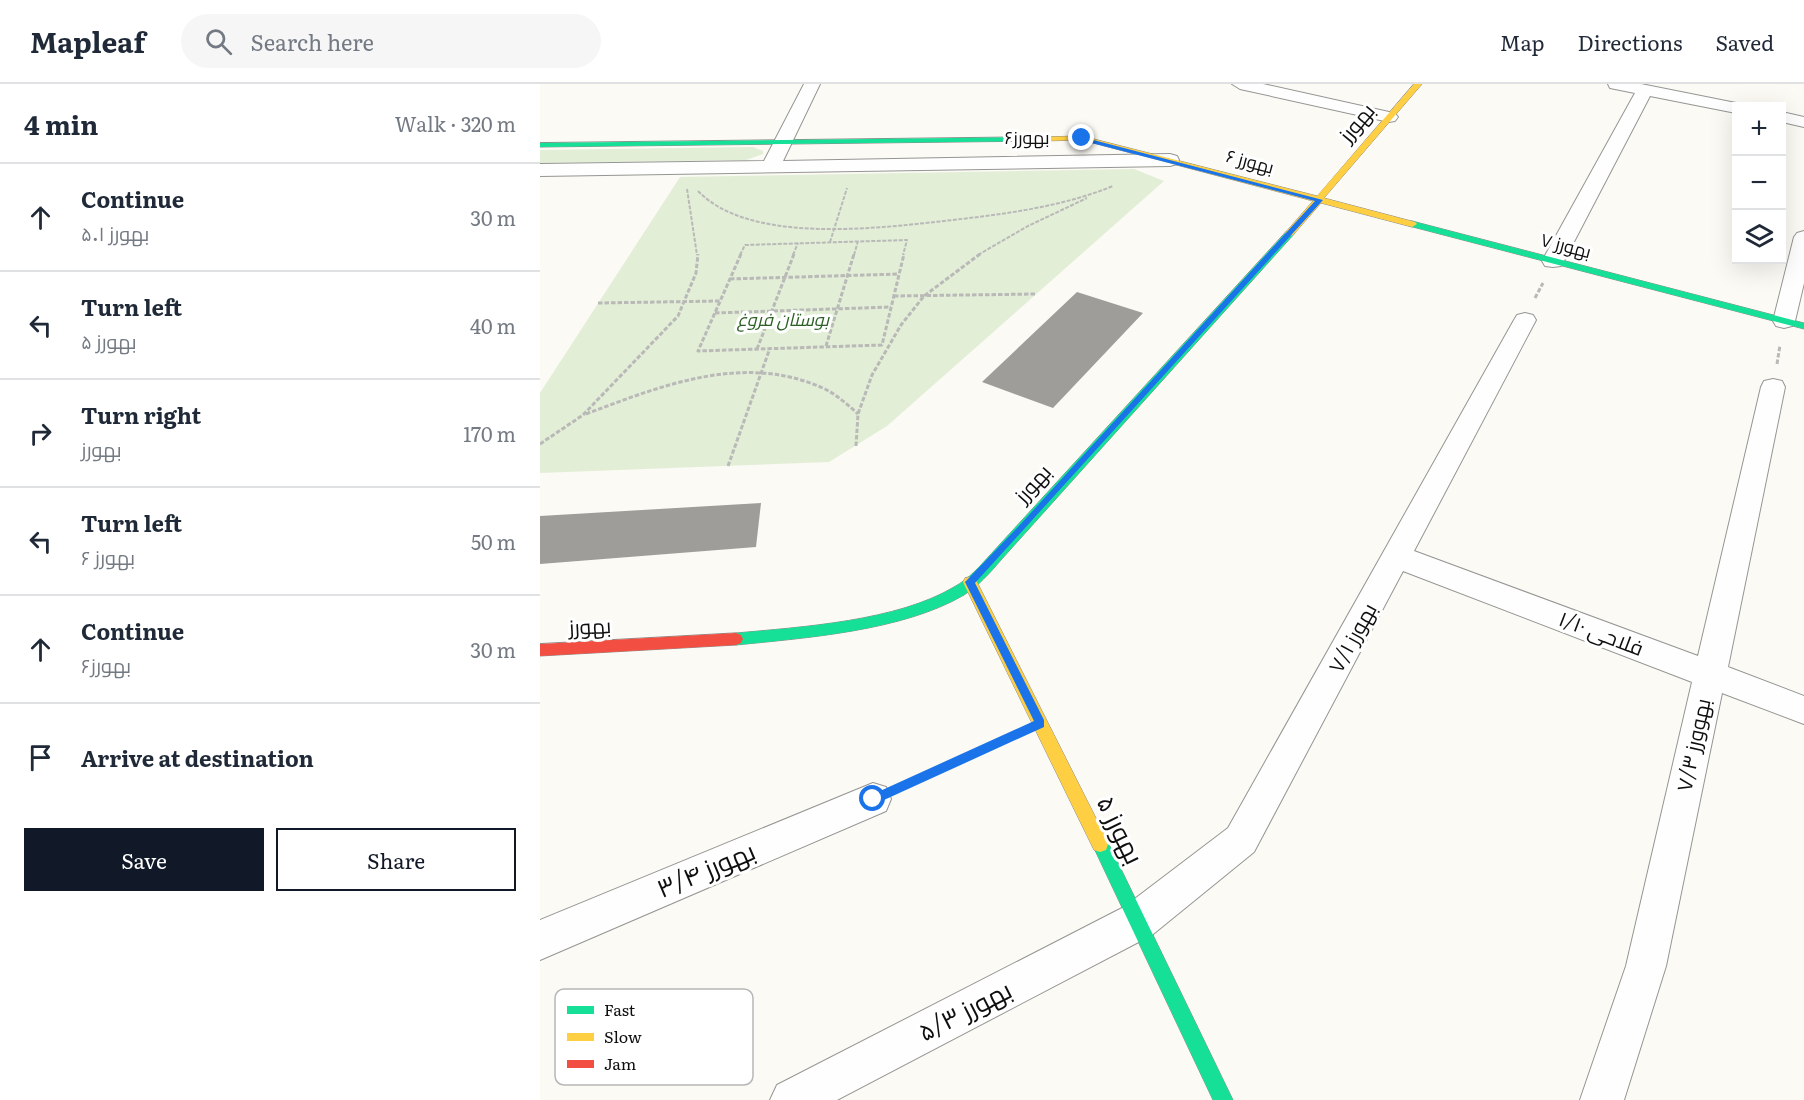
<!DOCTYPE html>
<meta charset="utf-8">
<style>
body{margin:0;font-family:Literata,Cairo,serif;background:#f6f6f7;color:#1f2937}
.controls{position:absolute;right:18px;top:18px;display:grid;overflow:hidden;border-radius:0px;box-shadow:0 6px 24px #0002}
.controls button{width:54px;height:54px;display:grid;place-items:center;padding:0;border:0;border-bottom:2px solid #e0e1e3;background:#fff;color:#1f2937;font:30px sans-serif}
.stop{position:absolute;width:18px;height:18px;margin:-14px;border:4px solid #1a73e8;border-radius:50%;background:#fff}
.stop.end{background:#1a73e8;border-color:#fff;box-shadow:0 2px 6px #0008}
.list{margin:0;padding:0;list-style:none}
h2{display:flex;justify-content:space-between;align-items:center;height:78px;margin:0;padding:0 24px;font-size:26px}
h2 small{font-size:20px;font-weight:400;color:#747a83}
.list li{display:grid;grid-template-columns:39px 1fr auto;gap:18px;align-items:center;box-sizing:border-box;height:108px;padding:0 24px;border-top:2px solid #e0e1e3}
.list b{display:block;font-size:22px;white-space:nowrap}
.list p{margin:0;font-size:20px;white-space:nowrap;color:#747a83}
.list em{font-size:20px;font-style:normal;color:#747a83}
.actions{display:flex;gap:12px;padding:18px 24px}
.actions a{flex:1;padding:14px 0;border:2px solid #111827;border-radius:0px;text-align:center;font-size:21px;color:#111827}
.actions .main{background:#111827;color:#fff}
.icon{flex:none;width:33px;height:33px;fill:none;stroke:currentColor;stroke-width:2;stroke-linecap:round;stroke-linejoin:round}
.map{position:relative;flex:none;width:1264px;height:1016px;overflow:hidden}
header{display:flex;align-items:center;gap:36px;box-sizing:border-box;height:84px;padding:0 30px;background:#fff;border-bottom:2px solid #e0e1e3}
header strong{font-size:28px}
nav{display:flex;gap:33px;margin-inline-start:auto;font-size:21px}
.search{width:420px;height:54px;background:#f6f6f7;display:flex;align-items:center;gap:15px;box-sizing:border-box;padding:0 21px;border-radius:33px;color:#747a83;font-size:22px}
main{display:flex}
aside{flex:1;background:#fff}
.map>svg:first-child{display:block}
.green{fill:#e3eed7}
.building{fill:#9f9d9a}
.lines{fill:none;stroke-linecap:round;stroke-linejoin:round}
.street-casing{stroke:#959593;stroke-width:2}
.fast-casing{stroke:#8c8b89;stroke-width:1}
.slow-casing{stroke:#8c8b89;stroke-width:1}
.jam-casing{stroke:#8c8b89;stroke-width:1}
.path-far3{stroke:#b9b9b8;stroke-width:2;stroke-dasharray:4 1.5;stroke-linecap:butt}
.path-far2{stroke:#b9b9b8;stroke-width:3;stroke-dasharray:4.5 2;stroke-linecap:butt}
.path-far1{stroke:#b9b9b8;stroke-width:4;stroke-dasharray:6 3;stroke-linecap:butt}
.path{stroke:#b9b9b8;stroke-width:4.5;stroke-dasharray:8 4;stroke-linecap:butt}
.street{fill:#fefefe;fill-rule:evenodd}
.fast{fill:#16e098;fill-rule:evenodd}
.slow{fill:#ffcf43;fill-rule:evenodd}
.jam{fill:#f24e42;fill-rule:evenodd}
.route{fill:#1a73e8}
.labels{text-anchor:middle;stroke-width:6;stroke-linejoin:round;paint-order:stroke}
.far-street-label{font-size:18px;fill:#0f0f0f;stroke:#fff}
.far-park-label{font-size:18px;font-style:italic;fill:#2d6025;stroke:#fff}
.street-label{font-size:21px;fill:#0f0f0f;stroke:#fff}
.near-street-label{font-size:26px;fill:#0f0f0f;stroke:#fff}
.key{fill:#fff;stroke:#b7b7b7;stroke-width:1.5}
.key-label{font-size:16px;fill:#0f0f0f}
</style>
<header>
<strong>Mapleaf</strong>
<div class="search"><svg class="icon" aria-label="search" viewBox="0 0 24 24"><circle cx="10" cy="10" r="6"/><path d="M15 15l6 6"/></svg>Search here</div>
<nav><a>Map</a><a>Directions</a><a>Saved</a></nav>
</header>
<main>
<aside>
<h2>4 min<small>Walk · 320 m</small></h2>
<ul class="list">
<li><svg class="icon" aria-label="ahead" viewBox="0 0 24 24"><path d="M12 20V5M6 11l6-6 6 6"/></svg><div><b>Continue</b><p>بهورز ۵.۱</p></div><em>30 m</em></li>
<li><svg class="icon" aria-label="left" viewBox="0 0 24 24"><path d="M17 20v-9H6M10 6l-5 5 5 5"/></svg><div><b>Turn left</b><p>بهورز ۵</p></div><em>40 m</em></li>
<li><svg class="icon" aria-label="right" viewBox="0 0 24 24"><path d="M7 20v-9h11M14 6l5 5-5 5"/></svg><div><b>Turn right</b><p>بهورز</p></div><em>170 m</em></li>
<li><svg class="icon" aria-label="left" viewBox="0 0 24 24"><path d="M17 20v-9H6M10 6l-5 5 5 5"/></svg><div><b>Turn left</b><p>بهورز ۶</p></div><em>50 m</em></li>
<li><svg class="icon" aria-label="ahead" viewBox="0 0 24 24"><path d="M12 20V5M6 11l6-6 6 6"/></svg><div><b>Continue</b><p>بهورز۶</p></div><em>30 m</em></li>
<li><svg class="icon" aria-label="arrive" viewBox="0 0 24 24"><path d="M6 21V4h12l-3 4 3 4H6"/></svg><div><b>Arrive at destination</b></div></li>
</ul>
<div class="actions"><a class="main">Save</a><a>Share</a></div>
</aside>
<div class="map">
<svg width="1264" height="1016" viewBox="0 0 1264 1016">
<rect width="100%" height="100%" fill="#fbfaf5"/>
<!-- green -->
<path class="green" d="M213,63L223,67V70L206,76L0,79V66Z
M594,85L624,97L347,342L289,378L0,389V309L140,93Z"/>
<!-- building -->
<path class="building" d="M537,208L603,229L513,324L442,298Z
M221,419L216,463L0,480V432Z"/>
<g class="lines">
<!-- street casing -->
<g class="street-casing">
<path id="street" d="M264,0H280L243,77L630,70L637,72L639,76L637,80L630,82L0,92V80L224,77Z
M692,0H723L849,28L855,29L858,33L855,37L849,38L700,5Z
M1068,0H1101L1196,19L1204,22H1196V29L1110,12L1024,177L1021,182L1013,183L1005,182L1002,177L1095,9L1070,4Z
M1242,28L1264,33V43L1242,38Z
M1264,147V199L1255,237L1252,242L1244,244L1236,242L1233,237L1254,153L1257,149Z
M985,229L993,231L996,236L874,467L1158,572L1221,303L1224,297L1233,295L1242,297L1245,303L1188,583L1264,612V640L1182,609L1126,882L1084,1016H1040L1086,882L1152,598L863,487L714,768L612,851L297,1016H230L237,1001L584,823L688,744L974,236L977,231Z
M333,699L346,703L351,715L346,727L0,876V836Z"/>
</g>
<!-- fast casing -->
<g class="fast-casing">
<path id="fast" d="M503,53L504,55L500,57L0,63V59Z
M872,137L1264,239V245L869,142L867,140Z
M747,147L755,149L461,476C450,489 438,502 424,511C363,547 265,554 196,561L191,559L189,555L191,551L196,549C262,543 357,537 414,503C429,495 440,482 451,470Z
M560,752L566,754L693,1016H673L552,760L554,754Z"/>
</g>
<!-- slow casing -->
<g class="slow-casing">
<path id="slow" d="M874,0H882L784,114L875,138L877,140L872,143L781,119L753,151L750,152L745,149L773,117L542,56L500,57L496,55L500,53L542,52L777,112Z
M430,493L435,494L437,498L566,754L568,760L566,766L560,768L554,766L423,498L425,494Z"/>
</g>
<!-- jam casing -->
<g class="jam-casing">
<path id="jam" d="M196,549L201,551L203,555L201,559L196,561L0,572V560Z"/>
</g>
<!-- path-far3 -->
<path class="path-far3" d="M147,105L157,171
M158,107C208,159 330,145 395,138C456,131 516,125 573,102
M290,158L307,104
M200,171L205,161L367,156L363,171
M253,171L258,159
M314,171L318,157
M438,171L488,142L547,114"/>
<!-- path-far2 -->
<path class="path-far2" d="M201,170L158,267L342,261L364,170
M190,195L359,190
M354,212L496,210
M995,214L1003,199
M58,219L180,217
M175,229L351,223
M286,262L314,170
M217,265L254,170
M1237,280L1240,261
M46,330C123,301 205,268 285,305C297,311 308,321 318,330
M0,360L43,331L138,232L156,189L158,170
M316,362L318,330L332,291L361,241L384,212L440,170
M188,382L230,264"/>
<!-- path-far1 -->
<path class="path-far1" d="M445,665L469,654"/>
<!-- path -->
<path class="path" d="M364,701L449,663"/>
<!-- street -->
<use href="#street" class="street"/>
<!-- fast -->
<use href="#fast" class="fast"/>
<!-- slow -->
<use href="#slow" class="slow"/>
<!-- jam -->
<use href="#jam" class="jam"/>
</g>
<!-- route -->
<path class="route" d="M542,53L783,116L435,499L504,636V643L333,721L329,719V712L494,637L425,498L427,496L478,443L775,117L540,56Z"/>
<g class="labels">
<!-- far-street labels -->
<g class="far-street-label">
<text x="487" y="60">بهورز۶</text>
<text transform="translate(710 78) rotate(15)" y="6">بهورز ۶</text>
<text transform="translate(1026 162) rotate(15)" y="6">بهورز ۷</text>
</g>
<!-- far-park labels -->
<g class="far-park-label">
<text x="243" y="242">بوستان فروغ</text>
</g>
<!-- street labels -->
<g class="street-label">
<text transform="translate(817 39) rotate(-50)" y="7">بهورز</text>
<text transform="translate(493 400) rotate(-48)" y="7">بهورز</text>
<text transform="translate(50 543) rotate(-3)" y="7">بهورز</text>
<text transform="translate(1061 550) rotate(21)" y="7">فلاحی ۱/۱۰</text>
<text transform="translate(813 554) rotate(-61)" y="7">بهورز ۷/۱</text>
<text transform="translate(1154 661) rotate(-78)" y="7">بهوورز ۷/۳</text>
</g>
<!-- near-street labels -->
<g class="near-street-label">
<text transform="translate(580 746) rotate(64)" y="9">بهورز ۵</text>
<text transform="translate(166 786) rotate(-23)" y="9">بهورز ۳/۴</text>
<text transform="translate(425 927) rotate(-27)" y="9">بهورز ۵/۳</text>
</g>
</g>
<!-- legend -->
<rect x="15" y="905" width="198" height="96" rx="9" class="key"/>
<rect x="27" y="922" width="27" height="8" fill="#16e098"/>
<rect x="27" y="949" width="27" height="8" fill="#ffcf43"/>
<rect x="27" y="976" width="27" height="8" fill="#f24e42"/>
<g class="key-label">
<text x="64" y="932">Fast</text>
<text x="64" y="959">Slow</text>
<text x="64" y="986">Jam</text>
</g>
</svg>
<div class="controls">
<button>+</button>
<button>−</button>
<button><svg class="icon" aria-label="layers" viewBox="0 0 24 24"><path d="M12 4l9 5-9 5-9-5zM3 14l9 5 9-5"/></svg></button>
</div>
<div class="stop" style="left:333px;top:715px"></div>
<div class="stop end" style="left:542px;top:54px"></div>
</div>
</main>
